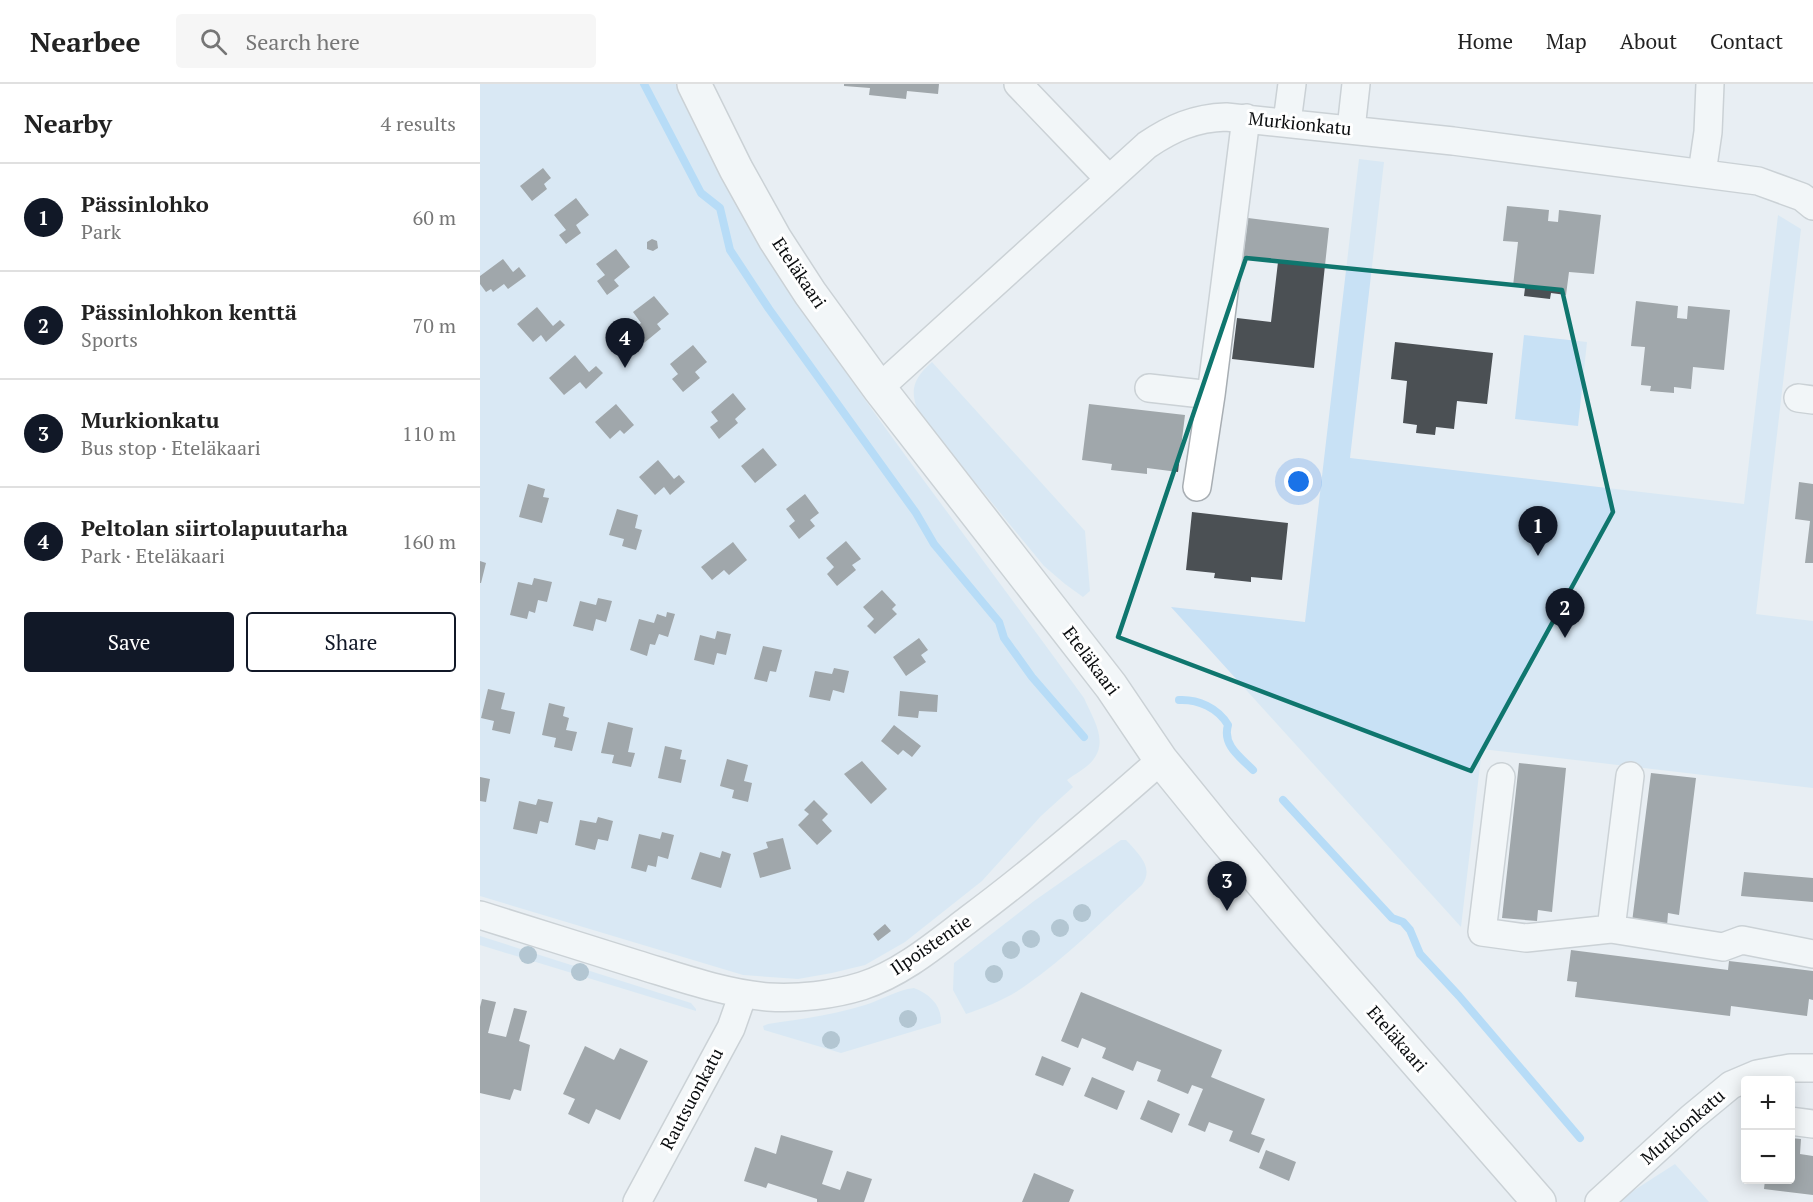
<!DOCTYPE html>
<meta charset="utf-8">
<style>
body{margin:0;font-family:"PT Serif",serif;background:#f6f6f6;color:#222}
.controls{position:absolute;right:18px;bottom:18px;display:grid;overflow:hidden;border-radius:6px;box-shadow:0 3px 15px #0003}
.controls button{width:54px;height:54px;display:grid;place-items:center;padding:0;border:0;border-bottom:2px solid #e0e0e0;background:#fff;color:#222;font:30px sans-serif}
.you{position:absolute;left:819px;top:398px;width:21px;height:21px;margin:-15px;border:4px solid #fff;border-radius:50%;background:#1a73e8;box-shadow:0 0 0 9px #1a73e833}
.badge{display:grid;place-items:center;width:39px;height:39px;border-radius:50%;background:#111827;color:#fff;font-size:20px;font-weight:700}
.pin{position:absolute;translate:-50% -50px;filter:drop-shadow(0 2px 3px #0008)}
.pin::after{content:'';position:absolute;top:32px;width:21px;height:18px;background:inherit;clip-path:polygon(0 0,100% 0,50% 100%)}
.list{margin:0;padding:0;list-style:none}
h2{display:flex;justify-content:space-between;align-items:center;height:78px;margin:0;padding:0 24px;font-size:26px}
h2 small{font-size:20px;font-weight:400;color:#767676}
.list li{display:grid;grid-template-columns:39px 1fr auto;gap:18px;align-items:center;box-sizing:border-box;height:108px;padding:0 24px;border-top:2px solid #e0e0e0}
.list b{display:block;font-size:22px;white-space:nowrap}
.list p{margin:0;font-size:20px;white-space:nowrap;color:#767676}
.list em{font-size:20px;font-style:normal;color:#767676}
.actions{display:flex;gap:12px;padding:18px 24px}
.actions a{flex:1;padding:14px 0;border:2px solid #111827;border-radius:6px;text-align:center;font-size:21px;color:#111827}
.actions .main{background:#111827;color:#fff}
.icon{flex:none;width:33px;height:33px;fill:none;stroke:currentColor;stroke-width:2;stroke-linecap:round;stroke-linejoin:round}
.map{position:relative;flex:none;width:1333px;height:1118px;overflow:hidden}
header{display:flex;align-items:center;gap:36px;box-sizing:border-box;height:84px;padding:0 30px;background:#fff;border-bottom:2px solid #e0e0e0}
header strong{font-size:28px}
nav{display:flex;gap:33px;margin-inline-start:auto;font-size:21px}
.search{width:420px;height:54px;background:#f6f6f6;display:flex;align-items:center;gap:15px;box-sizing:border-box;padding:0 21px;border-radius:6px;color:#767676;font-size:22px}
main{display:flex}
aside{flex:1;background:#fff}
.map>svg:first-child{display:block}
.green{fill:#c8e1f5}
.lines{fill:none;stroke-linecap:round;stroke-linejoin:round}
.stream{stroke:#7cc6fd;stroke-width:8}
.building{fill:#4b5054}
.minor-casing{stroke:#a8aeb3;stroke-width:30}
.major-casing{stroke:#a8aeb3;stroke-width:36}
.minor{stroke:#fff;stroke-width:27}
.major{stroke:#fff;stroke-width:33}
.tree{fill:#7395ab}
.marked{fill:none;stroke:#0f766e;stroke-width:4.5;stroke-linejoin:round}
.labels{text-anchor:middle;stroke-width:6;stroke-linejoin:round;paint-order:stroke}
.street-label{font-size:18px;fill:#0b0d0f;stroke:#fff}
</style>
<header>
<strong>Nearbee</strong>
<div class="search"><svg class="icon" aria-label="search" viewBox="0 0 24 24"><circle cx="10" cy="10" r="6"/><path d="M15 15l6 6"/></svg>Search here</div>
<nav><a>Home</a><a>Map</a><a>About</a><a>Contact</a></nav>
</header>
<main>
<aside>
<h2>Nearby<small>4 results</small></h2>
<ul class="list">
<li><span class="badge">1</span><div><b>Pässinlohko</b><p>Park</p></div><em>60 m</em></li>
<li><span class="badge">2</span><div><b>Pässinlohkon kenttä</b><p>Sports</p></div><em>70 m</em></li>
<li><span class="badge">3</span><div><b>Murkionkatu</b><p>Bus stop · Eteläkaari</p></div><em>110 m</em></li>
<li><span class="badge">4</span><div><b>Peltolan siirtolapuutarha</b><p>Park · Eteläkaari</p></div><em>160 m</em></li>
</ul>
<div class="actions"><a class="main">Save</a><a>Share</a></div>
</aside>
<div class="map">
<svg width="1333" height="1118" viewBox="0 0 1333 1118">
<rect width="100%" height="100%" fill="#e8eef3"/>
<!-- green -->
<path class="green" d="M0,0H197C260,141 348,266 439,390C494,464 549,539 604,614C612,633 629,656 613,676C607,684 595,690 587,696L593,703L561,732L502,797L425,858L385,881L352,889L318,895L263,891L0,812Z
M879,75L904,78L870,374L1264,420L1298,131L1321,145L1276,530L1333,537V704L1002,665L981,843L691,523L825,538Z
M1044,251L1107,258L1098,342L1035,335Z
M452,278L605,447L610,507L603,513L585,500L564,482L439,330C429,306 433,295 452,278Z
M641,756H646L649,759C660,772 674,784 662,801C624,835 587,873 545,902C527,915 506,923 486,930L473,906L474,879L554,817Z
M0,852L211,919L216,925V927L0,861Z
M434,904C450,910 462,922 461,939L361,969L284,946L283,942L288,940C320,935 354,931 385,921C401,916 417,906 434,904Z
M1195,1080L1229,1118H1142V1114Z"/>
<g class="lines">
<!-- stream -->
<path class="stream" d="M164,0L221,109L240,124L250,166L289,225L436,429L454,460L519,538L524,554L552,593L604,653
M699,616C718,615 738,624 748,641C742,661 760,673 773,686
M803,716L912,834L923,838L930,846L940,870L979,912L1100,1054"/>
</g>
<!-- building -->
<path class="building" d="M364,0H459L458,10L427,7L426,15L389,11L390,4L364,2Z
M63,84L71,94L64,100L67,105L52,117L40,102Z
M96,114L109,131L96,141L101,149L86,160L79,151L86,146L74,131Z
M1027,122L1069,126L1068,137L1078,138L1079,126L1121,131L1114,190L1089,188L1086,211L1071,209L1070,215L1044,212L1045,204L1033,202L1038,158L1023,157Z
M768,134L849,144L834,284L752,275L757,234L791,238L798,178L763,174Z
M172,155L177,157L178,164L173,167L167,165V158Z
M136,165L150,183L134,196L139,202L127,211L117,197L125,191L116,180Z
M23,175L33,188L39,183L46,192L28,205L24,200L13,208L11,205L6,208L0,200V192Z
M174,212L189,230L177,240L181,245L164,259L154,245L161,239L153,228Z
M1156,217L1198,222L1197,234L1207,235L1208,222L1250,226L1244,286L1213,283L1211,305L1194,303V309L1170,307L1171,302L1161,301L1165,263L1151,262Z
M57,223L73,242L80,236L85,241L66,258L61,251L53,258L37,240Z
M915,258L1013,269L1007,320L977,317L974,345L956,343L955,351L936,349L937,341L923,339L927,297L911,295Z
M213,261L227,278L215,288L220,294L203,308L192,295L198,290L190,280Z
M95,271L109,288L116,282L123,289L106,305L100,298L84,311L69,294Z
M253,309L266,325L255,335L258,339L239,355L230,343L238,337L231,328Z
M136,320L154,341L144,350L140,346L130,355L115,338Z
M609,320L705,331L698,388L667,384V390L631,386L632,380L602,376Z
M283,364L297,381L275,399L261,382Z
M178,376L194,395L199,391L205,398L190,411L184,403L175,411L159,393Z
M1319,398L1333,400V479H1325L1330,437L1315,435Z
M48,400L65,405L63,413L69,414L62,439L39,433Z
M325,410L339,429L330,436L335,442L319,455L309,442L315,437L306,425Z
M137,425L158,431L155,444L162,446L156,466L142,462L144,455L129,451Z
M712,428L808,439L802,496L771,493V498L734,494L735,489L706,486Z
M366,457L381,475L372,481L376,486L357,502L347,490L354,483L346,474Z
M253,458L267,476L249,491L244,486L232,496L221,483Z
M0,477L6,479L1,499H0Z
M54,494L72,498L67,518L58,516L55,529L49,527L47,535L30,531L38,498L52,501Z
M402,506L416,521L412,525L417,530L395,550L387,542L394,535L383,523Z
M118,514L132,517L126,538L116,535L113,547L93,542L100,517L116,521Z
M187,528L195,530L188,553L179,550L175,561L170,560L167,572L150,566L159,535L174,539L177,530L186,533Z
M237,547L251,550L246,571L237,569L234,581L214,576L220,551L235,555Z
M439,554L448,566L441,571L446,578L426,592L413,573Z
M283,562L302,566L296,588L290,587L287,598L274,595Z
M354,584L369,587L364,609L353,606L350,617L329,613L335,587L352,590Z
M8,605L25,609L21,625L35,628L30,650L12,646L14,637L1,634Z
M420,607L458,611L457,628L439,627L438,634L418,632Z
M69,619L85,623L83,632L89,634L86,646L97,648L92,667L74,663L76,654L62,651Z
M128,638L153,644L148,668L155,669L151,683L132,679L134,671L121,669Z
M414,641L441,662L432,673L423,666L418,671L401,657Z
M185,662L202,666L200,675L206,676L201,699L178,694Z
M247,675L268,681L264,697L272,699L268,718L252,714L254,706L240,702Z
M382,677L407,705L391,720L364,690Z
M1039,679L1086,684L1072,828L1058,826L1057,837L1022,834Z
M1171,689L1216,694L1199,831L1188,829L1187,842L1152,838Z
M0,693L10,695L6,718L0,717Z
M58,715L73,718L68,739L60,737L57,750L33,745L39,717L56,721Z
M334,716L348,730L342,736L352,747L337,761L318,741L329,730L324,726Z
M118,733L133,737L128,757L118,755L115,766L95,761L100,736L116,739Z
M182,748L194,751L188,775L178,772L176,783L168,781L166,788L151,784L159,750L180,755Z
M303,754L311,785L280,794L273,769L288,764L286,758Z
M242,767L251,770L241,804L211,795L220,768L240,774Z
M1264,788L1333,794V818L1261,812Z
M405,840L411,847L398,857L393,850Z
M1091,866L1248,886L1249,877L1333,887V916L1329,915L1327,932L1251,922L1250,932L1095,913L1097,898L1087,897Z
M601,908L742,966L731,993L785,1015L771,1050L785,1055L779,1069L749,1057L753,1047L729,1038L725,1048L708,1041L723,1005L712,1001L708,1010L677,997L681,986L657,977L653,987L622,974L626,964L602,954L598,964L581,957Z
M2,915L16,918L8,949L26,953L34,924L47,927L39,957L50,961L41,1007L34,1005L30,1016L0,1009V923Z
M105,962L134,976L140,964L168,977L140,1036L116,1025L109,1040L88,1030L95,1015L83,1010Z
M562,972L591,984L583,1002L555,991Z
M612,993L645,1007L637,1026L604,1012Z
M668,1016L700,1030L692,1049L660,1035Z
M301,1051L353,1067L342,1100L360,1106L367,1087L392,1095L384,1118H337V1115L288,1099L286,1104L264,1097L275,1063L296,1070Z
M1310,1054L1321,1055L1320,1070L1333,1072V1111L1284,1105L1285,1096H1310Z
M786,1066L816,1078L809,1097L779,1084Z
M554,1089L594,1106L589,1118H542Z"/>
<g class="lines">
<!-- minor casing -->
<g class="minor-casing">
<path id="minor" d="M538,0L629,95
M807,38L812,0
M871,45L876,0
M1222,89L1228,48L1230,0
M399,304L667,61C692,44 715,34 746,33L973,57L1278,97L1322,113L1333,122
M669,304L731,311
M1318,314L1333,316
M717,403L731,311L766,34
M1021,693L1002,848L1046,854L1131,845L1243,863L1262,856L1333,870
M0,831C52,847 104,864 156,880C199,893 243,909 288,913C318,915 353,911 382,902C422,889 456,860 489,835C556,785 619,731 681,676
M1131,845L1150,692
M1310,1037L1333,1040
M157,1118L251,944L263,910
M1119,1118L1211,1034L1251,1001L1277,990L1310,984H1333"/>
</g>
<!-- major casing -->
<g class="major-casing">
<path id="major" d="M214,0L256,85L295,155L330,209L399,304L631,602L681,676L737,745L826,851L1059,1118"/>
</g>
<!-- minor -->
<use href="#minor" class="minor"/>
<!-- major -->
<use href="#major" class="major"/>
</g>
<!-- trees -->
<g class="tree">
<circle cx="602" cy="829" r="9"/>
<circle cx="580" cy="844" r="9"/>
<circle cx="551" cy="855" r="9"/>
<circle cx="531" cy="866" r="9"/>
<circle cx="48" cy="871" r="9"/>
<circle cx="100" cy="888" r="9"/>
<circle cx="514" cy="890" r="9"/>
<circle cx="428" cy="935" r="9"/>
<circle cx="351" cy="956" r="9"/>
</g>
<!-- marked area -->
<path d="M0 0H1333V1118H0ZM766,174L1082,206L1133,428L991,687L638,553Z" fill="#e8eef3" fill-opacity=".55" fill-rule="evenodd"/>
<path class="marked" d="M766,174L1082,206L1133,428L991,687L638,553Z"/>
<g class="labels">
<!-- street labels -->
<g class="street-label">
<text transform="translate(820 40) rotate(6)" y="6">Murkionkatu</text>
<text transform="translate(319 189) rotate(56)" y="6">Eteläkaari</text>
<text transform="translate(611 577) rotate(53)" y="6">Eteläkaari</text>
<text transform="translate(451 861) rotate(-34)" y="6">Ilpoistentie</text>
<text transform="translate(917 955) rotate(49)" y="6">Eteläkaari</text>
<text transform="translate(212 1015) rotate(-62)" y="6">Rautsuonkatu</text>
<text transform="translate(1203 1043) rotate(-41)" y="6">Murkionkatu</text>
</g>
</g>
</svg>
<div class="controls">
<button>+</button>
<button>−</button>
</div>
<div class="you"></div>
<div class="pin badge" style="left:1058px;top:472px">1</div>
<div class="pin badge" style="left:1085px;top:554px">2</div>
<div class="pin badge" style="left:747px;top:827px">3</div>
<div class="pin badge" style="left:145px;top:284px">4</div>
</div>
</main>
